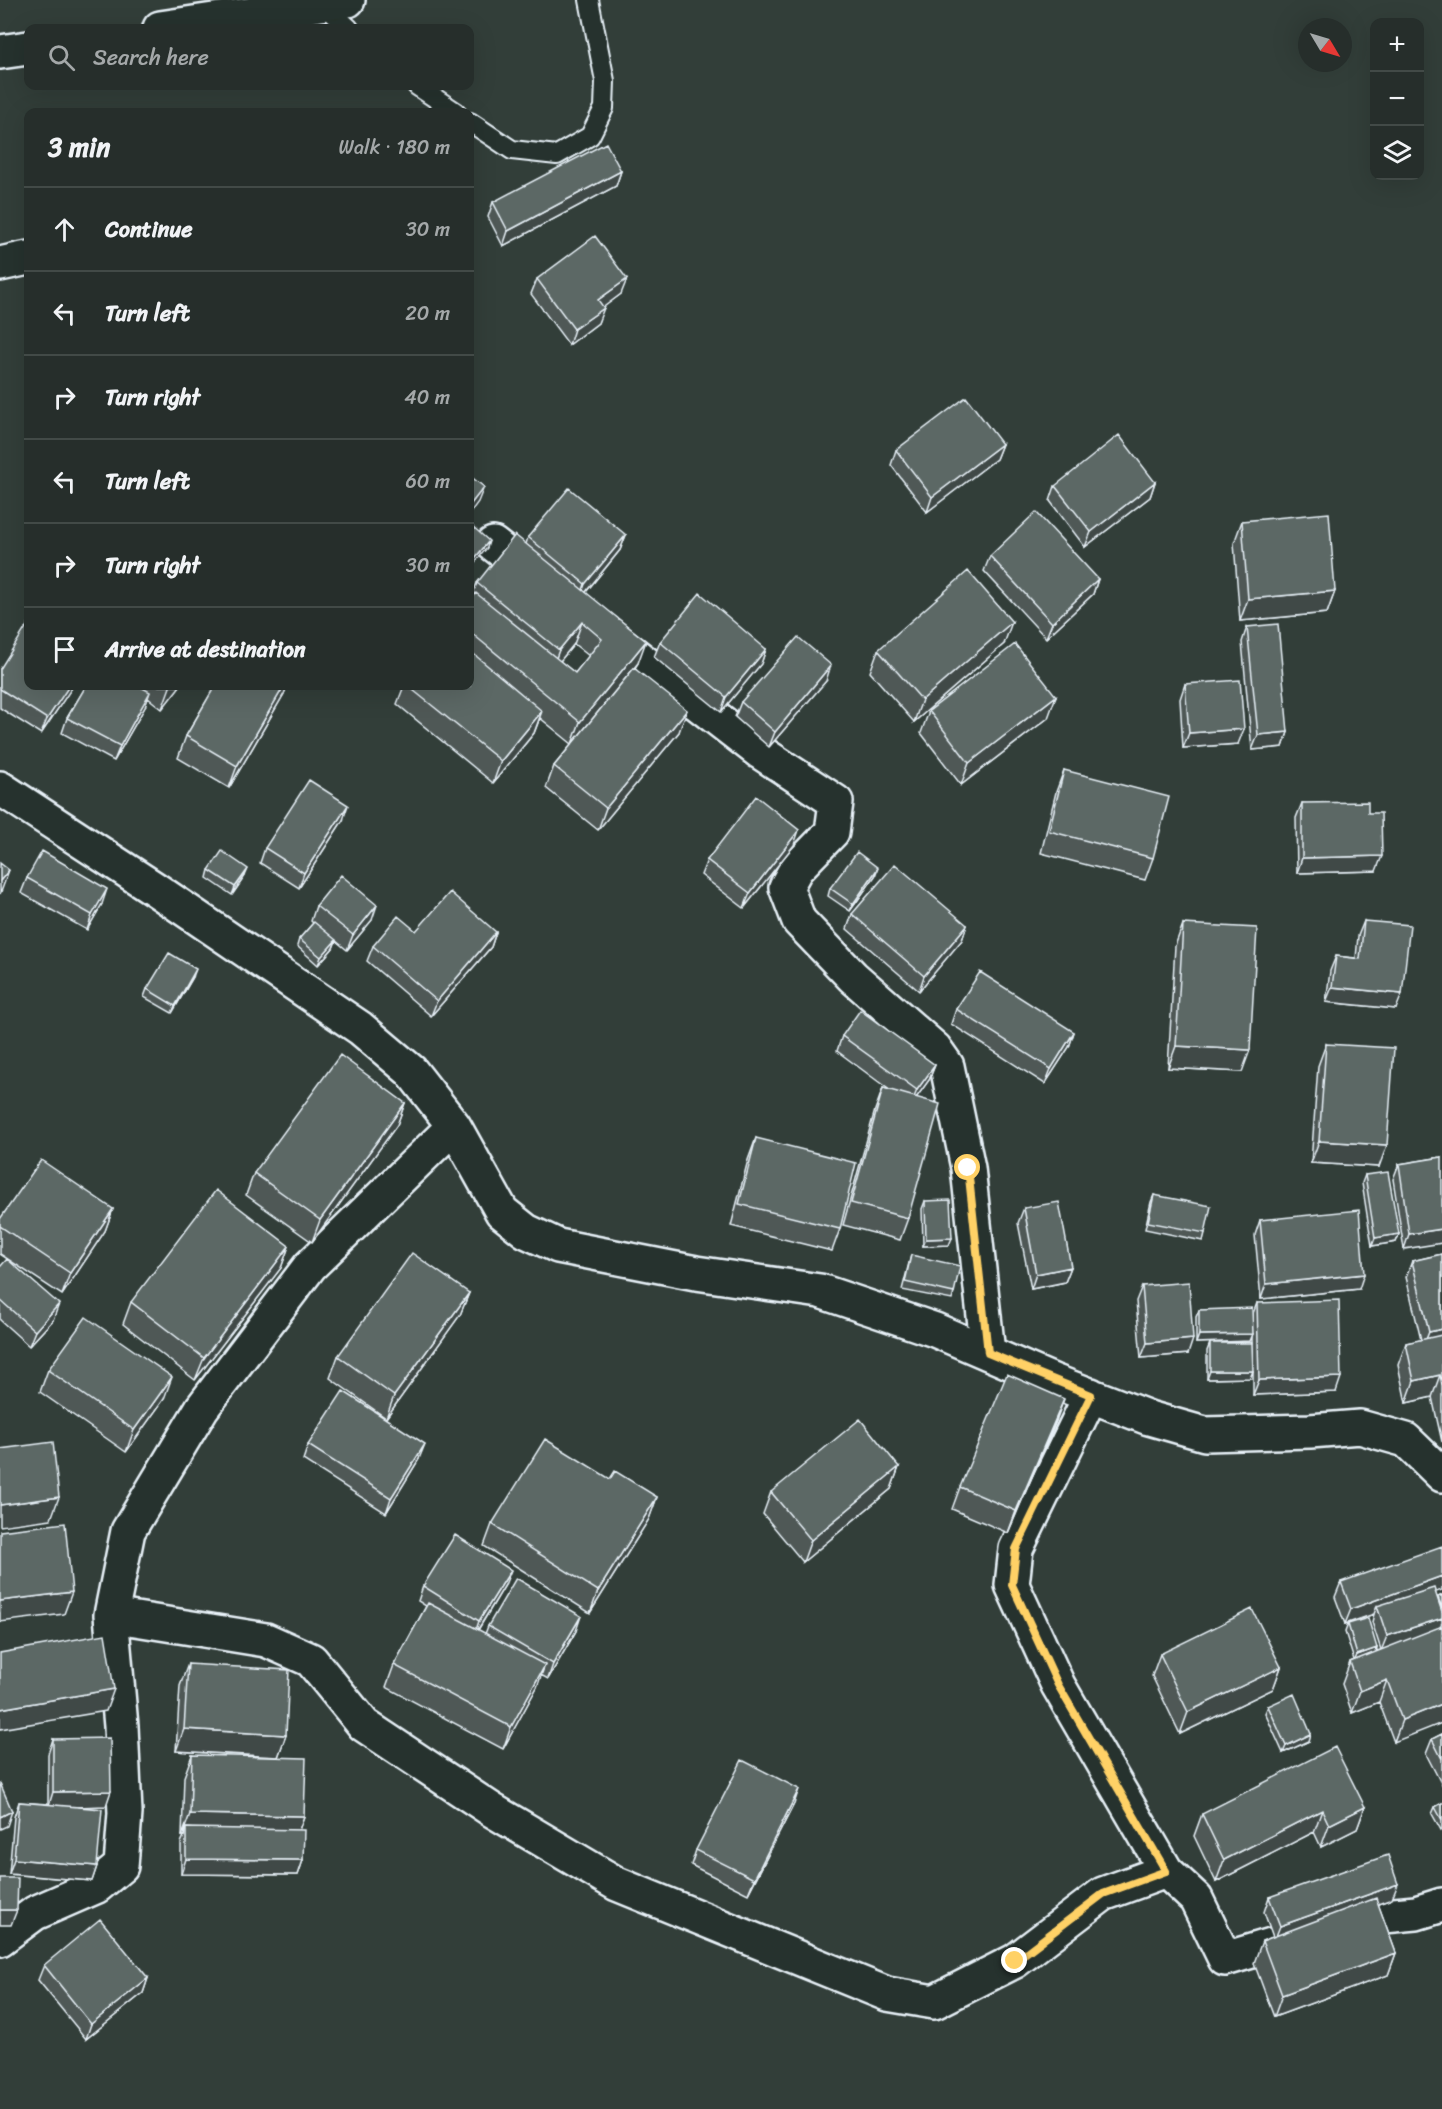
<!DOCTYPE html>
<meta charset="utf-8">
<style>
body{margin:0;font-family:Sriracha,sans-serif;background:#2e3633;color:#f1f3f6}
.controls{position:absolute;right:18px;top:18px;display:grid;overflow:hidden;border-radius:12px;box-shadow:0 6px 24px #0002}
.controls button{width:54px;height:54px;display:grid;place-items:center;padding:0;border:0;border-bottom:2px solid #424a47;background:#262e2b;color:#f1f3f6;font:30px sans-serif}
.compass{position:absolute;left:1298px;top:18px;width:54px;height:54px;border-radius:50%;background:#262e2b;box-shadow:0 6px 24px #0002;rotate:128deg}
.stop{position:absolute;width:18px;height:18px;margin:-14px;border:4px solid #ffd166;border-radius:50%;background:#fff}
.stop.end{background:#ffd166;border-color:#fff;box-shadow:0 2px 6px #0008}
.list{margin:0;padding:0;list-style:none}
h2{display:flex;justify-content:space-between;align-items:center;height:78px;margin:0;padding:0 24px;font-size:26px}
h2 small{font-size:20px;font-weight:400;color:#a4a8a9}
.list li{display:grid;grid-template-columns:39px 1fr auto;gap:18px;align-items:center;box-sizing:border-box;height:84px;padding:0 24px;border-top:2px solid #424a47}
.list b{display:block;font-size:22px;white-space:nowrap}
.list em{font-size:20px;font-style:normal;color:#a4a8a9}
.icon{flex:none;width:33px;height:33px;fill:none;stroke:currentColor;stroke-width:2;stroke-linecap:round;stroke-linejoin:round}
.map{position:relative;flex:none;width:1442px;height:2109px;overflow:hidden}
.search{position:absolute;background:#262e2b;box-shadow:0 6px 24px #0002;left:24px;top:24px;width:450px;height:66px;display:flex;align-items:center;gap:15px;box-sizing:border-box;padding:0 21px;border-radius:12px;color:#a4a8a9;font-size:22px}
.panel{position:absolute;background:#262e2b;box-shadow:0 6px 24px #0002;left:24px;top:108px;width:450px;height:582px;border-radius:12px}
.map>svg:first-child{display:block}
.lines{fill:none;stroke-linecap:round;stroke-linejoin:round}
.lane-casing{stroke:#e8f1f8;stroke-width:22}
.street-casing{stroke:#e8f1f8;stroke-width:38}
.highway-casing{stroke:#e8f1f8;stroke-width:38}
.lane{stroke:#26332d;stroke-width:18}
.street{stroke:#26332d;stroke-width:33}
.highway{stroke:#26332d;stroke-width:33}
.wall{fill:#4f5957;stroke:#e8f1f8;stroke-width:1.5;fill-rule:evenodd}
.shaded-wall{fill:#404947;stroke:#e8f1f8;stroke-width:1.5}
.building{fill:#5c6865;stroke:#e8f1f8;stroke-width:1.5}
.route{stroke:#ffd166;stroke-width:8}
</style>
<div class="map">
<svg width="1442" height="2109" viewBox="0 0 1442 2109">
<rect width="100%" height="100%" fill="#323e39"/>
<filter id="ink" filterUnits="userSpaceOnUse"><feTurbulence type="fractalNoise" baseFrequency=".0167" numOctaves="2"/><feDisplacementMap in="SourceGraphic" scale="12" xChannelSelector="R" yChannelSelector="G"/><feConvolveMatrix kernelMatrix="1 2 1 2 8 2 1 2 1" color-interpolation-filters="sRGB"/></filter>
<g filter="url(#ink)">
<g class="lines">
<!-- lane casing -->
<g class="lane-casing">
<path id="lane" d="M324,5L349,28
M417,86L456,112
M470,122L512,150L557,155L590,136L604,108L605,81L589,0"/>
</g>
<!-- street casing -->
<g class="street-casing">
<path id="street" d="M0,264L28,258
M493,544L538,579
M604,631L760,752L836,802L832,832L796,869L786,887L799,921L853,977L935,1049L947,1066L968,1168L988,1353
M0,788L155,889L360,1028L411,1071L454,1126L502,1212L526,1231L558,1246L696,1273L820,1291L935,1330L1053,1381L1149,1418L1205,1434L1310,1431L1360,1427L1406,1440L1442,1475
M1091,1395L1016,1549L1012,1585L1058,1685L1166,1871
M111,1615L266,1640L311,1660L364,1725L492,1810L617,1884L887,1994L934,2002L1015,1961L1103,1894L1166,1871L1196,1899L1225,1959L1362,1918L1416,1913L1442,1905
M0,1939L35,1913L97,1886L121,1866L125,1813L121,1726L111,1615L128,1531L202,1408L310,1266L454,1126"/>
</g>
<!-- highway casing -->
<g class="highway-casing">
<path id="highway" d="M160,28L348,0
M0,52L28,48"/>
</g>
<!-- lane -->
<use href="#lane" class="lane"/>
<!-- street -->
<use href="#street" class="street"/>
<!-- highway -->
<use href="#highway" class="highway"/>
</g>
<!-- wall -->
<path class="wall" d="M621,171L616,186L503,246L488,217L493,202Z
M537,279L621,294L603,307L598,323L569,345L531,294Z
M1002,444L996,459L927,512L891,465L896,450Z
M1155,482L1150,497L1085,547L1050,501L1055,486Z
M1242,521L1335,591L1327,613L1240,621L1234,543Z
M626,535L620,550L586,592L638,663L635,668L679,732L598,830L546,788L554,766L572,744L540,718L534,733L493,783L397,704L404,686H470V601L477,583L526,544L528,537ZM574,644L589,656L575,673L560,661Z
M990,556L1098,579L1093,594L1046,638L984,571Z
M1247,627L1288,732L1283,747L1252,750L1242,642Z
M660,642L766,649L761,664L721,712L654,657Z
M1004,644L914,722L870,672L878,650Z
M0,669L73,686L41,734L0,708Z
M826,681L769,747L735,717L741,702Z
M1185,684L1238,744L1183,748L1180,699Z
M86,686H180L162,709L148,698L145,707L114,761L62,733L67,718Z
M215,686H287L284,694L229,788L178,758L186,736Z
M929,711L1048,718L961,785L921,733Z
M1064,770L1153,858L1145,880L1041,853L1056,792Z
M1302,803L1368,813L1376,871L1297,873L1296,818Z
M343,820L299,888L260,863L265,848Z
M794,845L744,908L701,875L707,860Z
M209,870L245,876L232,895L207,878Z
M875,876L850,911L828,896L830,888Z
M27,878L102,904L87,930L21,893Z
M316,906L372,920L347,950L336,941L333,948L318,965L297,946L299,939L313,923L311,921Z
M852,914L967,925L962,940L919,991L847,929Z
M1364,921L1396,1009L1326,1002L1330,971L1336,956L1356,958L1358,936Z
M1183,924L1242,1072L1168,1068L1175,946Z
M416,931L496,932L491,947L431,1016L367,961L373,946Z
M193,977L172,1013L144,997L147,989Z
M956,1009L1074,1032L1069,1047L1045,1084L951,1024Z
M842,1036L935,1065L929,1080L916,1098L908,1218L900,1240L843,1225L875,1110L883,1088L891,1091L837,1051Z
M1326,1044L1379,1167L1311,1163L1318,1066Z
M405,1103L397,1125L312,1242L246,1195L254,1173Z
M756,1138L840,1229L832,1251L731,1226L748,1160Z
M1442,1157L1404,1249L1393,1179L1399,1164Z
M1365,1175L1399,1234L1396,1242L1372,1246L1362,1183Z
M1154,1195L1205,1233L1203,1241L1145,1229L1151,1202Z
M925,1201L949,1245L923,1246L922,1209Z
M1024,1208L1071,1267L1065,1282L1031,1289L1018,1223Z
M113,1209L105,1231L62,1295L0,1254V1219Z
M1260,1220L1359,1289L1261,1299L1255,1235Z
M289,1246L281,1268L195,1380L123,1324L131,1302Z
M1442,1254V1442L1432,1397L1406,1403L1398,1365L1406,1343L1421,1340L1406,1277L1412,1261Z
M911,1255L954,1293L952,1300L902,1290Z
M0,1267L53,1320L29,1346L0,1320Z
M1142,1286L1188,1354L1141,1358L1136,1301Z
M469,1293L460,1315L386,1418L330,1378L338,1356Z
M1257,1303L1336,1392L1253,1395V1371L1250,1378L1207,1379V1351L1210,1343H1252V1336L1250,1341L1196,1343V1317L1199,1310L1252,1316Z
M48,1370L164,1399L126,1452L40,1392Z
M1056,1421L1008,1533L952,1509L960,1487Z
M308,1445L419,1459L386,1513L303,1460Z
M899,1467L891,1489L803,1562L763,1514L771,1492Z
M610,1479L657,1497L649,1519L590,1613L484,1546L492,1524Z
M1341,1582L1435,1592L1437,1598L1442,1595V1623L1394,1742L1379,1702L1352,1713L1342,1684L1350,1662L1354,1660L1345,1632L1348,1624L1377,1648L1376,1651L1381,1650L1372,1622L1374,1614L1345,1624L1335,1597Z
M505,1585L478,1630L485,1634L488,1626L576,1631L548,1679L541,1675L537,1687L503,1749L386,1687L394,1665L426,1606L418,1601L423,1586Z
M1160,1654L1281,1667L1273,1689L1180,1734L1152,1676Z
M188,1664L286,1735L278,1757L176,1751L180,1686Z
M1268,1706L1309,1741L1283,1753L1265,1713Z
M1442,1734V1785L1426,1754L1432,1739Z
M53,1739L106,1806L80,1807L97,1866L92,1881L9,1874L14,1817L19,1802L48,1804V1754Z
M192,1755L304,1816L299,1830L303,1860L298,1875L181,1874V1843L184,1836H182L184,1777Z
M1442,1803V1829L1441,1830L1432,1814L1435,1807Z
M794,1804L748,1894L691,1865L696,1850Z
M1365,1807L1357,1829L1321,1847L1314,1832L1216,1882L1194,1836L1202,1814Z
M1269,1897L1392,1899L1378,1904L1396,1953L1388,1975L1274,2017L1254,1963L1262,1941L1273,1937L1264,1912Z
M44,1965L148,1978L143,1993L86,2039L38,1980Z"/>
<!-- shaded-wall -->
<path class="shaded-wall" d="M621,171L616,186L503,246L508,231Z
M627,279L621,294L593,315L598,300Z
M604,308L598,323L569,345L574,329Z
M1002,444L996,459L927,512L932,497Z
M1155,482L1150,497L1085,547L1091,532Z
M484,487L478,502L470,513V505Z
M626,535L620,550L580,599L585,584Z
M489,541L487,548L470,568V564Z
M1098,579L1093,594L1046,638L1052,623Z
M1335,591L1327,613L1240,621L1248,599Z
M582,622L574,644L551,672L559,650Z
M1012,622L1004,644L914,722L922,700Z
M646,641L638,663L572,744L580,722Z
M766,649L761,664L721,712L726,697Z
M831,665L826,681L769,747L775,732Z
M69,686H73L41,734L47,719Z
M171,686H180L162,709L170,687Z
M284,686H287L284,694L229,788L237,766Z
M150,692L145,707L114,761L120,746Z
M1056,696L1048,718L961,785L969,763Z
M687,710L679,732L598,830L606,808Z
M542,711L534,733L493,783L501,761Z
M1244,729L1238,744L1183,748L1189,733Z
M1288,732L1283,747L1252,750L1258,735Z
M348,805L343,820L299,888L304,873Z
M799,830L794,845L744,908L750,893Z
M1382,856L1376,871L1297,873L1302,858Z
M878,868L875,876L850,911L853,904Z
M248,869L245,876L232,895L235,887Z
M9,870L1,892L0,894V881Z
M107,889L102,904L87,930L92,915Z
M377,905L372,920L347,950L353,935Z
M967,925L962,940L919,991L924,976Z
M496,932L491,947L431,1016L437,1001Z
M336,940L333,948L318,965L321,957Z
M196,969L193,977L172,1013L175,1006Z
M1332,987L1402,994L1396,1009L1326,1002Z
M1074,1032L1069,1047L1045,1084L1051,1069Z
M1176,1046L1250,1050L1242,1072L1168,1068Z
M935,1065L929,1080L911,1105L917,1090Z
M405,1103L397,1125L312,1242L320,1220Z
M1319,1141L1387,1145L1379,1167L1311,1163Z
M113,1209L105,1231L62,1295L70,1273Z
M1442,1229V1243L1404,1249L1409,1234Z
M1399,1234L1396,1242L1372,1246L1375,1238Z
M952,1238L949,1245L923,1246L926,1239Z
M289,1246L281,1268L195,1380L204,1358Z
M1071,1267L1065,1282L1031,1289L1036,1274Z
M1364,1274L1359,1289L1261,1299L1266,1284Z
M469,1293L460,1315L386,1418L394,1396Z
M59,1304L53,1320L29,1346L35,1331Z
M1442,1329V1343L1423,1347L1429,1332Z
M1253,1334L1250,1341L1196,1343L1199,1335Z
M1193,1339L1188,1354L1141,1358L1147,1343Z
M1210,1371H1253L1250,1378L1207,1379Z
M1440,1375L1432,1397L1406,1403L1414,1381Z
M172,1377L164,1399L126,1452L134,1430Z
M1341,1377L1336,1392L1253,1395L1259,1380Z
M1064,1399L1056,1421L1008,1533L1016,1511Z
M425,1444L419,1459L386,1513L391,1498Z
M899,1467L891,1489L803,1562L811,1540Z
M59,1497L51,1519L0,1526V1505Z
M657,1497L649,1519L590,1613L598,1591Z
M511,1570L505,1585L474,1636L479,1621Z
M1442,1576V1590L1379,1612L1377,1606L1374,1614L1345,1624L1351,1609Z
M72,1592L64,1614L0,1622V1601Z
M581,1616L576,1631L548,1679L553,1664Z
M1442,1618V1622L1438,1633L1381,1651L1387,1636Z
M1377,1648L1375,1656L1354,1662L1357,1655Z
M545,1665L537,1687L503,1749L511,1727Z
M1281,1667L1273,1689L1180,1734L1188,1712Z
M1387,1680L1379,1702L1352,1713L1360,1691Z
M114,1689L106,1711L0,1729V1709Z
M1442,1704V1723L1394,1742L1402,1720Z
M184,1729L286,1735L278,1757L176,1751Z
M1311,1734L1309,1741L1283,1753L1286,1746Z
M799,1789L794,1804L748,1894L754,1879Z
M111,1791L106,1806L48,1808L53,1792Z
M1365,1807L1357,1829L1321,1847L1329,1825Z
M1322,1810L1314,1832L1216,1882L1224,1860Z
M12,1811L7,1826L0,1829V1817Z
M190,1814L304,1816L296,1838L186,1828L184,1836H182Z
M14,1859L97,1866L92,1881L9,1874Z
M186,1859L303,1860L298,1875L181,1874Z
M1398,1884L1392,1899L1274,1941L1280,1926Z
M0,1910H17L11,1925H0Z
M1396,1953L1388,1975L1274,2017L1282,1995Z
M148,1978L143,1993L86,2039L91,2024Z"/>
<!-- building -->
<path class="building" d="M606,143L621,171L508,231L493,202Z
M595,236L627,279L598,300L604,308L574,329L537,279Z
M966,397L1002,444L932,497L896,450Z
M1119,435L1155,482L1091,532L1055,486Z
M470,476L484,487L470,505Z
M569,488L626,535L585,584L528,537Z
M1036,512L1098,579L1052,623L990,556Z
M1329,513L1335,591L1248,599L1242,521Z
M471,525L489,541L470,564V526Z
M515,535L646,641L580,722L470,632V601L476,593L575,673L602,639L582,622L559,650L477,583Z
M968,571L1012,622L922,700L878,650Z
M700,593L766,649L726,697L660,642Z
M28,624V686H69L47,719L0,689V669Z
M1278,624L1288,732L1258,735L1247,627Z
M798,637L831,665L775,732L741,702Z
M1015,644L1056,696L969,763L929,711Z
M470,651L542,711L501,761L408,686H470Z
M634,668L687,710L606,808L554,766Z
M1240,680L1244,729L1189,733L1185,684Z
M86,686H139L150,692L120,746L67,718Z
M215,686H284L237,766L186,736Z
M1064,770L1169,797L1153,858L1049,831Z
M309,780L348,805L304,873L265,848Z
M756,796L799,830L750,893L707,860Z
M1368,802V813H1381L1382,856L1302,858V803Z
M42,851L107,889L92,915L27,878Z
M222,851L248,869L235,887L209,870Z
M857,852L878,868L853,904L830,888Z
M0,863L9,870L0,881Z
M895,864L967,925L924,976L852,914Z
M341,875L377,905L353,935L316,906Z
M450,892L496,932L437,1001L373,946L398,916L416,931Z
M1364,921L1410,925L1402,994L1332,987L1336,956L1360,959Z
M314,922L336,940L321,957L299,939Z
M1183,924L1257,928L1250,1050L1176,1046Z
M169,953L196,969L175,1006L147,989Z
M980,972L1074,1032L1051,1069L956,1009Z
M860,1010L935,1065L917,1090L842,1036Z
M1326,1044L1394,1048L1387,1145L1319,1141Z
M340,1055L405,1103L320,1220L254,1173Z
M883,1088L940,1104L908,1218L851,1203Z
M756,1138L856,1163L840,1229L739,1204Z
M1442,1157V1229L1409,1234L1399,1164Z
M41,1160L113,1209L70,1273L0,1226V1219Z
M1388,1172L1399,1234L1375,1238L1365,1175Z
M216,1190L289,1246L204,1358L131,1302Z
M1154,1195L1211,1206L1205,1233L1148,1222Z
M950,1200L952,1238L926,1239L925,1201Z
M1059,1202L1071,1267L1036,1274L1024,1208Z
M1359,1210L1364,1274L1266,1284L1260,1220Z
M412,1253L469,1293L394,1396L338,1356Z
M1442,1254V1329L1429,1332L1412,1261Z
M911,1255L960,1266L954,1293L905,1282Z
M7,1259L59,1304L35,1331L0,1300V1267Z
M1189,1282L1193,1339L1147,1343L1142,1286Z
M1339,1300L1341,1377L1259,1380L1257,1303Z
M1252,1308L1253,1334L1199,1335V1310Z
M86,1317L172,1377L134,1430L48,1370Z
M1442,1335V1385L1440,1375L1414,1381L1406,1343Z
M1210,1343H1252L1253,1371H1210Z
M1007,1374L1064,1399L1016,1511L960,1487Z
M343,1391L425,1444L391,1498L308,1445Z
M860,1419L899,1467L811,1540L771,1492Z
M545,1439L610,1479L615,1471L657,1497L598,1591L492,1524Z
M53,1442L59,1497L0,1505V1449Z
M65,1523L72,1592L0,1601V1531Z
M455,1535L511,1570L479,1621L423,1586Z
M1442,1546V1576L1351,1609L1341,1582Z
M516,1578L581,1616L553,1664L488,1626Z
M1434,1588L1442,1612V1618L1387,1636L1377,1606Z
M1442,1595V1608L1438,1597Z
M428,1603L545,1665L511,1727L394,1665Z
M1252,1609L1281,1667L1188,1712L1160,1654Z
M1368,1618L1377,1648L1357,1655L1348,1624Z
M1442,1626V1704L1402,1720L1387,1680L1360,1691L1350,1662Z
M105,1634L114,1689L0,1709V1653Z
M188,1664L289,1670L286,1735L184,1729Z
M1294,1694L1311,1734L1286,1746L1268,1706Z
M1442,1734V1759L1432,1739Z
M110,1738L111,1791L53,1792V1739Z
M1335,1747L1365,1807L1329,1825L1322,1810L1224,1860L1202,1814Z
M192,1755L306,1758L304,1816L190,1814Z
M742,1760L799,1789L754,1879L696,1850Z
M0,1783L12,1811L0,1817Z
M19,1802L102,1809L97,1866L14,1859Z
M1442,1803V1820L1435,1807Z
M186,1828L304,1830L303,1860L186,1859Z
M1388,1855L1398,1884L1280,1926L1269,1897Z
M0,1878H18L17,1910H0Z
M1376,1898L1396,1953L1282,1995L1262,1941Z
M100,1919L148,1978L91,2024L44,1965Z"/>
</g>
<g class="lines" filter="url(#ink)">
<!-- route -->
<path class="route" d="M968,1168L988,1353L1091,1395L1016,1549L1012,1585L1058,1685L1166,1871L1103,1894L1015,1961"/>
</g>
</svg>
<div class="controls">
<button>+</button>
<button>−</button>
<button><svg class="icon" aria-label="layers" viewBox="0 0 24 24"><path d="M12 4l9 5-9 5-9-5zM3 14l9 5 9-5"/></svg></button>
</div>
<svg class="compass" viewBox="-18 -18 36 36"><path d="M0-13l5 13h-10z" fill="#e53935"/><path d="M0 13l5-13h-10z" fill="#a4a8a9"/></svg>
<div class="stop" style="left:968px;top:1168px"></div>
<div class="stop end" style="left:1015px;top:1961px"></div>
<div class="search"><svg class="icon" aria-label="search" viewBox="0 0 24 24"><circle cx="10" cy="10" r="6"/><path d="M15 15l6 6"/></svg>Search here</div>
<section class="panel">
<h2>3 min<small>Walk · 180 m</small></h2>
<ul class="list">
<li><svg class="icon" aria-label="ahead" viewBox="0 0 24 24"><path d="M12 20V5M6 11l6-6 6 6"/></svg><div><b>Continue</b></div><em>30 m</em></li>
<li><svg class="icon" aria-label="left" viewBox="0 0 24 24"><path d="M17 20v-9H6M10 6l-5 5 5 5"/></svg><div><b>Turn left</b></div><em>20 m</em></li>
<li><svg class="icon" aria-label="right" viewBox="0 0 24 24"><path d="M7 20v-9h11M14 6l5 5-5 5"/></svg><div><b>Turn right</b></div><em>40 m</em></li>
<li><svg class="icon" aria-label="left" viewBox="0 0 24 24"><path d="M17 20v-9H6M10 6l-5 5 5 5"/></svg><div><b>Turn left</b></div><em>60 m</em></li>
<li><svg class="icon" aria-label="right" viewBox="0 0 24 24"><path d="M7 20v-9h11M14 6l5 5-5 5"/></svg><div><b>Turn right</b></div><em>30 m</em></li>
<li><svg class="icon" aria-label="arrive" viewBox="0 0 24 24"><path d="M6 21V4h12l-3 4 3 4H6"/></svg><div><b>Arrive at destination</b></div></li>
</ul>
</section>
</div>
